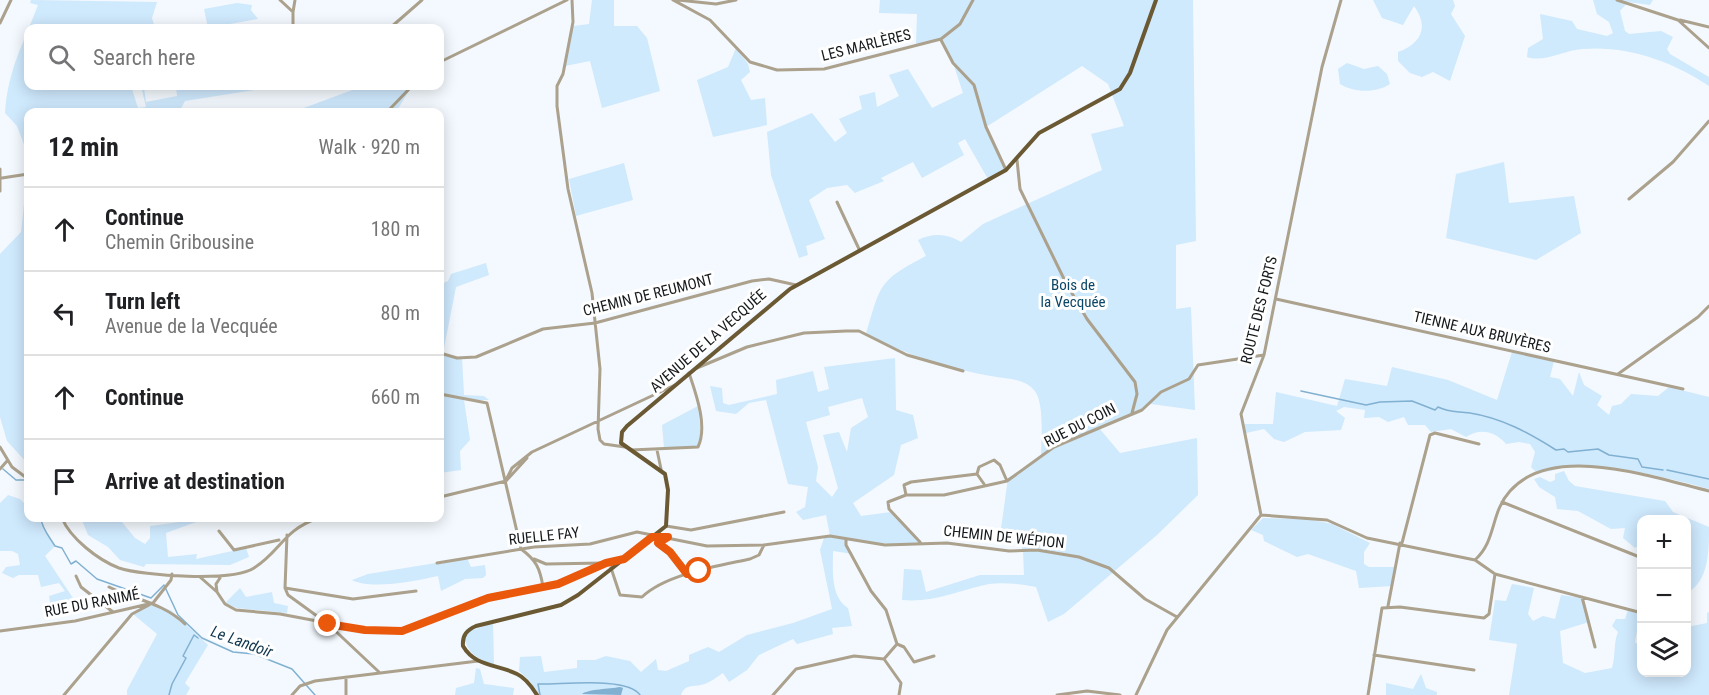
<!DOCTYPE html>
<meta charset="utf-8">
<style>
body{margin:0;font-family:"Roboto Condensed",sans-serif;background:#f6f6f6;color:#202124}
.controls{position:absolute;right:18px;bottom:18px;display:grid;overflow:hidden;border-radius:12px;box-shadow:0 3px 15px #0003}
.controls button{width:54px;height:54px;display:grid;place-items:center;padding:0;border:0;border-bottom:2px solid #e0e0e0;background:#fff;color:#202124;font:30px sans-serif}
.stop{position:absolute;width:18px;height:18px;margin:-14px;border:4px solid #ea580c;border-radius:50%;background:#fff}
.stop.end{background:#ea580c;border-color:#fff;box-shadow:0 2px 6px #0008}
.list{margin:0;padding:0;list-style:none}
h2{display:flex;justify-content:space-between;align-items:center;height:78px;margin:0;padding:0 24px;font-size:26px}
h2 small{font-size:20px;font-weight:400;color:#757577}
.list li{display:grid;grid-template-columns:39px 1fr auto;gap:18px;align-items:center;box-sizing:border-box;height:84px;padding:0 24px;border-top:2px solid #e0e0e0}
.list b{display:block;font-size:22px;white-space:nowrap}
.list p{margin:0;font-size:20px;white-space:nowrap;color:#757577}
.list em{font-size:20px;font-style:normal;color:#757577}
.icon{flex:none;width:33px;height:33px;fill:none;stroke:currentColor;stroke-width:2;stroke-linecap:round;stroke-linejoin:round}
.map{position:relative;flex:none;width:1709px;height:695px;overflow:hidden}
.search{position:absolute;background:#fff;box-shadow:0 3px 15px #0003;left:24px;top:24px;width:420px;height:66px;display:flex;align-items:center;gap:15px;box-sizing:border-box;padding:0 21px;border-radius:12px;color:#757577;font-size:22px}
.panel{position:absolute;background:#fff;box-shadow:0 3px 15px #0003;left:24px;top:108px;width:420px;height:414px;border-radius:12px}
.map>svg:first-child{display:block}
.green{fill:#cfe9fd;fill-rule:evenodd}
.water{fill:#81b0d1}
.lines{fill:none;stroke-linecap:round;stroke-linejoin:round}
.stream{stroke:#81b0d1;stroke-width:1.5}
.minor{stroke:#aba18c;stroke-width:3}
.major{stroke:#6b5933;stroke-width:4}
.route{stroke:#ea580c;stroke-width:8}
.labels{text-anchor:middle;stroke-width:6;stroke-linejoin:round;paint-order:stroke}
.street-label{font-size:15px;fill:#161a1c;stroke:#fff}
.park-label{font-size:15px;fill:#0a4667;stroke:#fff}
.water-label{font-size:16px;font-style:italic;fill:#0e354d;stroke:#fff}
</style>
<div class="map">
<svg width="1709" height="695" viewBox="0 0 1709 695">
<rect width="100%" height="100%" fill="#f3f9fe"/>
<!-- green -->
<path class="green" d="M31,0L157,2L152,18L155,28H28V86H131L138,108L146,107L141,86H149L144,87L146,102L177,96L176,86H279L185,101L179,112H28L26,150L17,126L5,113C8,69 23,45 38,5L30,3Z
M592,0H614V26H637L647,38L660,91L602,108L590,61L565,66L573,26L589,24Z
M880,0H1193L1196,241L1176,245V309L1191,307L1195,410L1151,404L1099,428L1120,453L1197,438L1198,495L1157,535L1064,614L1048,622L1036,587C1023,584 1003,582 989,584C960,590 933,603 902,600L904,569L921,570L926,592L980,575H1024L1023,551L1017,533L1001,529L1008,478L1041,458C1041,442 1045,402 1034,390C1025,379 1010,379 997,377C948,369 910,356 866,334C881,284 878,281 926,256L918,240C932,233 947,233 961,242L983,224L1102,170L1091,134L1124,126L1108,84L1082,66L986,127L1006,170L988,179L965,139L958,143L964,155L922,178L913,162L881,178L884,181L857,192L855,193L847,185L827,188L809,200L825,239L806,246L808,255L799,258L771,175L767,132L812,113L835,142L847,133L839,119L862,109L859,96L875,92L877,107L899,96L889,75L908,69L932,108L963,93L953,63L941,40L916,44L917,14L879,13Z
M1373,0H1453L1455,6L1451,14L1465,36L1450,81L1433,72L1422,77L1410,73L1398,61V52C1420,44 1430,28 1414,6L1403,25L1382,18Z
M1593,0H1653L1650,5L1628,2L1620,11L1625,31L1629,34L1661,31L1673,37L1667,49L1670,54L1709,77V86C1672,61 1627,45 1582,49C1565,50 1544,63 1527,57L1528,48L1543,39L1540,14L1572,21L1577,29L1607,36L1613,33L1609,22L1597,14Z
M237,3L252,5L251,10L258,19L208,28L204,9Z
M736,48L748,64L750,72L741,80L751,100L765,98L767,125L713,137L697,80L728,67Z
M1347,63L1364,69L1378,66L1387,74L1390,84C1377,93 1354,93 1340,84L1338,69Z
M356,86H412L396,112H293L355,89Z
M1504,162L1509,203L1574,196L1581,233L1536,260L1446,238L1456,174Z
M624,163L633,200L576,216L569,179Z
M27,176H28V464L7,441L0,417V254L21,232Z
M486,263L489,275L456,287L443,353L462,358L464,395L484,396L489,400H464L470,440L460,451L461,470L440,473V370L443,346L440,345V284L448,281L451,274Z
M1512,352L1554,361L1550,377L1560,379L1573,396L1579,372L1584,385L1602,396L1597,405L1609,415L1612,406L1621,404L1631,394L1658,396L1669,387L1709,397V489C1665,477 1622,467 1577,465C1563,465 1549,474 1536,472L1531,467L1535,452L1530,444L1519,442L1506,444C1495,431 1480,428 1466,437L1451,429L1431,432L1425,425H1408L1404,417L1388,422L1379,417L1364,418L1365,410L1344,407L1336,411L1345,418L1341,430L1305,432L1284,442L1274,439L1264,429L1246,433L1244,424H1273L1276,392L1337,406L1345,379L1387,386L1392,367L1448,380L1497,400Z
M895,358L896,410L913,415L918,438L901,445L894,475L853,503L861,516L891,512L922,543L899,545L847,540L846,545L853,554L833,551C833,570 830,596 848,608L852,626L832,628L833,634L797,644L793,639L759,655L747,670L729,682L723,673C717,677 708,684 701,685C692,687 685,684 681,695H539L530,681L519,671L520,657L541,656L544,672L577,668V660H595L606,656L630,661L641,672L656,659L658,670L666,671L689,661V655L708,647L719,652L747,635L793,623L832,609L820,550L824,538L830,536L826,515L803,520L796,512L805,507L808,487L788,484L766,400L749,403L736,414L716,411L710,386L722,388L723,403L729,405L777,394L776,380L813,371L818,392L829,389L824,367ZM862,398L868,417L851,428L847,452L839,432L823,435L838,488L832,497L816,481L818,467L806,422L830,415L828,407Z
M698,406L701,433L698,448H664L662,425Z
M1564,471L1569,481L1575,486L1665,501L1673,512L1709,527C1709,551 1709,581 1687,593L1686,520H1642L1641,543L1635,548L1623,538L1625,528L1611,529L1578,511L1557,509L1555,497L1539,487L1534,479L1540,477L1550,482L1555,480V474Z
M8,495L20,499L28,507V518H38L55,546L45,556L73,598L74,612L65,611L63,605L51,608L49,596L65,591L59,583L41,587L38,575H19L13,578L2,573L6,567L20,565L18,554L12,551H0V503Z
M81,518H105L106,521L122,522L135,538L145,544L150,538V526L179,522L182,518H207L166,533L168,557L197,554L196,559L246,548L249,557L230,565L146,564L144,567L120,560L108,547L88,535Z
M1263,518L1308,519L1332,524L1370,543L1364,552V564L1369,567H1395L1392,586L1359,588L1356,571L1308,554L1297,557L1264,541L1263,535L1251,530Z
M467,558L471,567L485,565L486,575L483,578L465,579L441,591L438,576C416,581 370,590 352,580L368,574Z
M1512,584L1534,588L1528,614L1533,621L1543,616L1555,619L1561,595L1582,598L1589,622L1560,631L1563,663L1585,673L1612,668C1616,655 1613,644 1618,632L1612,626L1616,619H1625L1628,610L1640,614L1635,642L1641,648L1642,672H1686L1687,627L1707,623V613L1709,612V695H1509L1517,644L1489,640L1495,600L1506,601Z
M240,588L246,597L272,592L274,603L288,606L287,613L237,608L225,603Z
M153,603L172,611L208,645L185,683L190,688L186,695H127V690L157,634L133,614Z
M493,623L494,665C480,659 466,654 465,637L470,631Z
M476,668L480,669L484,684L514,688L513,695H455L456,688L474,683Z
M1421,674L1426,688L1437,692V695H1386V683L1413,689Z"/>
<!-- water -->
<path class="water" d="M620,687L623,688L621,695L582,694C589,689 609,689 620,687Z"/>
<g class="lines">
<!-- stream -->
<path class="stream" d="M1301,391L1366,405L1380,402L1412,401L1435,410L1438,407C1450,413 1457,411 1470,413C1502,418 1529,433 1556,450L1564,449L1568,452L1598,449L1609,455L1638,459L1642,467L1663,470
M3,469L16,480H24
M1667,470L1709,479
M41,518C41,527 50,538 55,546L62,548L71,564L76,561L97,579L151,598L164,585L178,615L202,638L233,652L254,654L292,669L315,695
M169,695L172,684L186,658L183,656L194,635L198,638
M540,695L538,684C560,685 628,676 640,695"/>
<!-- minor -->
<path class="minor" d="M280,0L293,12V28
M572,0L573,22L563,74L557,86V106L568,189L592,293L600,369L598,429L600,440L604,444L625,447
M673,0L710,20L750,62L777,70L824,69L941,39L960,24L973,0
M678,0L716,4L736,0
M1617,0L1678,20L1709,48
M293,12L295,0
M1680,20L1709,27
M0,23L11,0
M390,28L422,0
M941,40L953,63L974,85L986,127L1006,170
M440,62L567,0
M387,112L412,86
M1017,160L1020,189L1066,283L1087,319L1135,382L1137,394L1132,413
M0,169V191
M2,178L28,174
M1629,199L1673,162L1709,121
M837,202L859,249
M1276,299L1683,389
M440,353L457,358L476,357L543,329L595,323L752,281L769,279L796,285
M697,368L747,347L804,333L846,331H859L907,355L963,371
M1618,374L1698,317L1709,306
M440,394L487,403L521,549
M0,447L12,467L28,479
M631,450L698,447C708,426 696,394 689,373
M657,450L661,469
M0,469L7,461
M977,474L979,467L994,460L1000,465L1007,481
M506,480L512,468L532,452L675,385
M506,481L527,458
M906,495L904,485L911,482L977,474L984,484
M440,497L506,481
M1502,502L1642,558
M1261,515L1241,414L1264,355L1322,67L1341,0
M1261,515L1327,520L1367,538L1475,560L1495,574L1489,614L1484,618L1400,607L1382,608L1368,695
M62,518C70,538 98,560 119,568C143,576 233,582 254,568C281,551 282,531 318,518
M666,526L691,530L784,512
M219,531L234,550L279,540
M287,535L285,588L288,595L328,624L379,672
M668,537L658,543L670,551L687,574
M846,540V545L871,591L886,610L897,644L904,647L914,662L934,656
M920,542L889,509L888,502L906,495H944L1007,481L1054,447L1142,410L1161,392L1189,379L1198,365L1264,355
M1402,543L1430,435L1435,433L1479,444
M521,549C536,560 540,568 543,587
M534,559L546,564L603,563
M1475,560C1497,540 1490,513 1510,491C1553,442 1655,478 1709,491
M437,563L534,547L590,544L637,532L707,546L764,545L830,536L885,545L947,543L1009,551L1037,550L1079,557L1109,568L1145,599L1177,617
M611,568L620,595L642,597C666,574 718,566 750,559L759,555L764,545
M1495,574L1642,613
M76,576L81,587L113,612
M200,577L217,592L225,604L236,610L280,614L365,630L402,631L488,598L558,584L606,563L623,559
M109,587C136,600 163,603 185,624
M285,588L353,599L416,591
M217,592L216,584L220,578
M1582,597L1595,647
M1388,606L1400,543
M0,631L75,621L153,603L171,580L172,574
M1374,655L1474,670
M884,659L901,683L899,695
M884,659L897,644
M346,677V695
M64,695L132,614L149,605
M292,695L300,686L315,681L478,661
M773,695L796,669L854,656L884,659
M1057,695L1087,691L1120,695
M1136,695L1167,630L1261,515"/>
<!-- major -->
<path class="major" d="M537,695C532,687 526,678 517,674C498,664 475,667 463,646C462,635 467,630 476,626L561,605L578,595L666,526L668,490L665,474L621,443L622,432L627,426L790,289L1006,170L1039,133L1120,89L1130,73L1156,0"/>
</g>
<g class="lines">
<!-- route -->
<path class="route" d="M328,624L365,630L402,631L488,598L558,584L606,563L624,559L652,537H668L658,543L670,552L687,574L699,571"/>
</g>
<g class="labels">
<!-- street labels -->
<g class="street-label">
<text transform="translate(866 45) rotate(-14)" y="5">LES MARLÈRES</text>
<text transform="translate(648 295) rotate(-14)" y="5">CHEMIN DE REUMONT</text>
<text transform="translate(1259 310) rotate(-76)" y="5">ROUTE DES FORTS</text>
<text transform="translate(1482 332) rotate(13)" y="5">TIENNE AUX BRUYÈRES</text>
<text transform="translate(708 341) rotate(-41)" y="5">AVENUE DE LA VECQUÉE</text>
<text transform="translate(1080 425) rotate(-27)" y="5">RUE DU COIN</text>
<text transform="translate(544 536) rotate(-6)" y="5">RUELLE FAY</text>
<text transform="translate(1004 537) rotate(6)" y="5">CHEMIN DE WÉPION</text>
<text transform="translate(92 603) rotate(-11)" y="5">RUE DU RANIMÉ</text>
</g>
<!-- park labels -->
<g class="park-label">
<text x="1073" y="290">Bois de<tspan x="1073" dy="17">la Vecquée</tspan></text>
</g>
<!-- water labels -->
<g class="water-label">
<text transform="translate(242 641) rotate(20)" y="6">Le Landoir</text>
</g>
</g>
</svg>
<div class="controls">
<button>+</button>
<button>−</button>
<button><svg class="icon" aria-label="layers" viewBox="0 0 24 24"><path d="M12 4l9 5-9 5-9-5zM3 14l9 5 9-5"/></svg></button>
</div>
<div class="stop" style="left:699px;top:571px"></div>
<div class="stop end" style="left:328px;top:624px"></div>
<div class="search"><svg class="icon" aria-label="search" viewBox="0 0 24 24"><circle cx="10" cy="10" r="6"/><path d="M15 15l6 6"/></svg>Search here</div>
<section class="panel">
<h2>12 min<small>Walk · 920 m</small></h2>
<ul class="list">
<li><svg class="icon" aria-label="ahead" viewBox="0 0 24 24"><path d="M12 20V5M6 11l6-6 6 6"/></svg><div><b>Continue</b><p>Chemin Gribousine</p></div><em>180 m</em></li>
<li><svg class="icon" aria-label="left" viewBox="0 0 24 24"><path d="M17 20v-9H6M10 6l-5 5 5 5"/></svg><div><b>Turn left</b><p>Avenue de la Vecquée</p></div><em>80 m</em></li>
<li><svg class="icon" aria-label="ahead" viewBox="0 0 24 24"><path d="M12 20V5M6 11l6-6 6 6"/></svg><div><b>Continue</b></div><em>660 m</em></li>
<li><svg class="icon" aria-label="arrive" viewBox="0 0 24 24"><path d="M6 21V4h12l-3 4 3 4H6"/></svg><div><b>Arrive at destination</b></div></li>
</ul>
</section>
</div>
